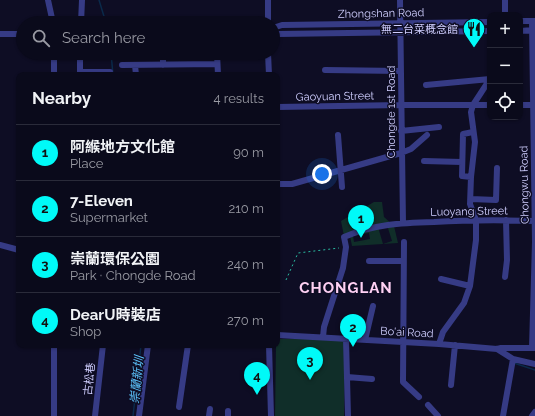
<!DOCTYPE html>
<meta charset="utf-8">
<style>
body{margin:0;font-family:Raleway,"Noto Sans TC",sans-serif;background:#131324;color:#f1f3f6}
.controls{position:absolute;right:12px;top:12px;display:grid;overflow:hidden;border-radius:8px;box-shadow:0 1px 3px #0004}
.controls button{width:36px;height:36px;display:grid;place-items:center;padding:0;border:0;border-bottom:1px solid #2a2b3a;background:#0a0a1b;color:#f1f3f6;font:20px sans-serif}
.you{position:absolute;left:322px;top:174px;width:14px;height:14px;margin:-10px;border:3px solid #fff;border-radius:50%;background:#1a73e8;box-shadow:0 0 0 6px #1a73e833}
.badge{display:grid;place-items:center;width:26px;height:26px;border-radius:50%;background:#00faf8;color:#111;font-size:13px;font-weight:700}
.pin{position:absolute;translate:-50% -33px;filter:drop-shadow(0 1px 2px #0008)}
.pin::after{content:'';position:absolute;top:21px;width:14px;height:12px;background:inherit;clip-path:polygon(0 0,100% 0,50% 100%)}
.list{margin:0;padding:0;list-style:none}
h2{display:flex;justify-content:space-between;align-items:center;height:52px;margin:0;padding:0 16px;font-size:17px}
h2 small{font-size:13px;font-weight:400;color:#999aa3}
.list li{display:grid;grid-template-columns:26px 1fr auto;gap:12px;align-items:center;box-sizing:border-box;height:56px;padding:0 16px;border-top:1px solid #2a2b3a}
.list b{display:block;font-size:15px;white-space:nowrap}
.list p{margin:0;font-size:13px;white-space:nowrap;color:#999aa3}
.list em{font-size:13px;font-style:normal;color:#999aa3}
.icon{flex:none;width:22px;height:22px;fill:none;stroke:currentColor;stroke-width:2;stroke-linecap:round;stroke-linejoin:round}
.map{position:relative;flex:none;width:535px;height:416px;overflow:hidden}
.search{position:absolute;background:#0a0a1b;box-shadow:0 1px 3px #0004;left:16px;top:16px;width:264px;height:44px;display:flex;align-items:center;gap:10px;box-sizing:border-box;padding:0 14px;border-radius:22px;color:#999aa3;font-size:15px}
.panel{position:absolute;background:#0a0a1b;box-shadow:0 1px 3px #0004;left:16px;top:72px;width:264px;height:276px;border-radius:8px}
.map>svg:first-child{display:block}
.green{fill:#102e29;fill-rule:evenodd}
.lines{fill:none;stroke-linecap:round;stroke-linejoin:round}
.stream{stroke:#0a2a4a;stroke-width:1.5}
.path{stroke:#29baa1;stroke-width:1;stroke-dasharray:2 3;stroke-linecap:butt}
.minor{stroke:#363b85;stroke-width:6}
.labels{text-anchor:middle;stroke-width:3;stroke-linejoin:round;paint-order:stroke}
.street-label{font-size:11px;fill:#d0cfff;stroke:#0e0d24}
.poi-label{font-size:11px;fill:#d0cfff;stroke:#0e0d24;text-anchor:end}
.water-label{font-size:12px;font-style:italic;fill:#5dc6ff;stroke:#0e0d24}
.district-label{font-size:15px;font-weight:bold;letter-spacing:1px;fill:#ffd1f4;stroke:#0e0d24}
</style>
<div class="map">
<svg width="535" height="416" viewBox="0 0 535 416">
<rect width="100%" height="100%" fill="#0e0d24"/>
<!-- green -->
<path class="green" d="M374,202H382L384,217L394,226L398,243L352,246L350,236H344L341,221ZM387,225L392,241L383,244L378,227ZM369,233L370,239L354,242L353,236Z
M277,339H345L344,416H275L276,345H277Z"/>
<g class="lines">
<!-- stream -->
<path class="stream" d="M99,0L106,23
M111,53L113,75
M514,363L535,370
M133,416L141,345"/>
<!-- path -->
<path class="path" d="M286,280L298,253L339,248"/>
<!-- minor -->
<path class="minor" d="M48,0L53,23
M268,0V23
M400,0L403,223
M505,15V0
M520,21H535
M532,21L535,242L532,348
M81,23L82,0
M273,28L282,25L490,22
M273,31L278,34L490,31
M520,31L534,30
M0,34H23
M54,53V75
M80,53V75
M163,53V65
M217,53L218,75
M268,53L269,75
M122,65L217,64
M135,65L136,75
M325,70L401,71
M80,72H110
M426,85L490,79
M520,105H535
M277,107L401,105H490
M401,131L439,127
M338,135L342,187
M424,161L462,162
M471,177L462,176L463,134L473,132
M277,184H292L401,153L411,149L427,135
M471,199L496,200L497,168
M404,242L403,382L419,397
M0,245L19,250
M369,261H403
M505,277L507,260L506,220
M441,279L470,286
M277,335L439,344L497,349L501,348H535
M323,337L324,327L343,268L346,247L344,237C374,224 401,223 434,222C468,220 501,220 535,221
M346,339L348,416
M365,340L373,306
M439,344L443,332L464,303L470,286L476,240V220L470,204L471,177L475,142L471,112L473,105L490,79
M54,345V416
M269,345L271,416
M497,349L513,359L535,364
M347,377L372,379
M451,385L455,345
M428,405L438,416
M179,407L188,345
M95,416L103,345
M139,416L148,345
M209,416L210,409
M228,416V411
M503,416L513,359
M532,416L535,412"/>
</g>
<!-- icons -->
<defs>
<g id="restaurant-pin" transform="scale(1.15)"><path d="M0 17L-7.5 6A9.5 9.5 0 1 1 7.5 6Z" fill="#00faf8" stroke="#0e0d24"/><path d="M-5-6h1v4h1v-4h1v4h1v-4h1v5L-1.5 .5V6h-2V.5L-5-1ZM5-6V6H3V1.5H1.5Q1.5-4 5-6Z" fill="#111"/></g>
</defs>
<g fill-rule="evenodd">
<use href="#restaurant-pin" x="474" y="29"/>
</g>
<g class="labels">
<!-- street labels -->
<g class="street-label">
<text transform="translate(381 13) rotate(-1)" y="4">Zhongshan Road</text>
<text transform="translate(335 96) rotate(-1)" y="4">Gaoyuan Street</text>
<text transform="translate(391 112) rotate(-90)" y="4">Chongde 1st Road</text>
<text transform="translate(524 185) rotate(-91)" y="4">Chongwu Road</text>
<text transform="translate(469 211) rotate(-1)" y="4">Luoyang Street</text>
<text transform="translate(407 332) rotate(3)" y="4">Bo'ai Road</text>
<text transform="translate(89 379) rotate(-84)" y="4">古松巷</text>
</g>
<!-- poi labels -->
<g class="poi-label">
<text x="458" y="33">無二台菜概念館</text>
</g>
<!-- water labels -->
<g class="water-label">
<text transform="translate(137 380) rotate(-84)" y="4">崇蘭新圳</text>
</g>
<!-- district labels -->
<g class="district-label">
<text x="346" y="293">CHONGLAN</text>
</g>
</g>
</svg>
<div class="controls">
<button>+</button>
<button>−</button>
<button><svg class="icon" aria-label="locate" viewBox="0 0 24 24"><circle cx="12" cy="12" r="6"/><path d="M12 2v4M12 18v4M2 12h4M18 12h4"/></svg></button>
</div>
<div class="you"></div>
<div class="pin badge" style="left:361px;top:238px">1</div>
<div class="pin badge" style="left:353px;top:347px">2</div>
<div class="pin badge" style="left:310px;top:380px">3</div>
<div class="pin badge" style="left:257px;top:395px">4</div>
<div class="search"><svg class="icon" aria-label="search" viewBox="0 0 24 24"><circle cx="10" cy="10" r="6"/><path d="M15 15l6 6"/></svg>Search here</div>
<section class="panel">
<h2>Nearby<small>4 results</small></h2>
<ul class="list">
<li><span class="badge">1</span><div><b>阿緱地方文化館</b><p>Place</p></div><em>90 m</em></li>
<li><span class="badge">2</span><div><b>7-Eleven</b><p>Supermarket</p></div><em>210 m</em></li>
<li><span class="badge">3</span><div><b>崇蘭環保公園</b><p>Park · Chongde Road</p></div><em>240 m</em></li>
<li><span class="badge">4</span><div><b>DearU時裝店</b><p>Shop</p></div><em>270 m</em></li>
</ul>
</section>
</div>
